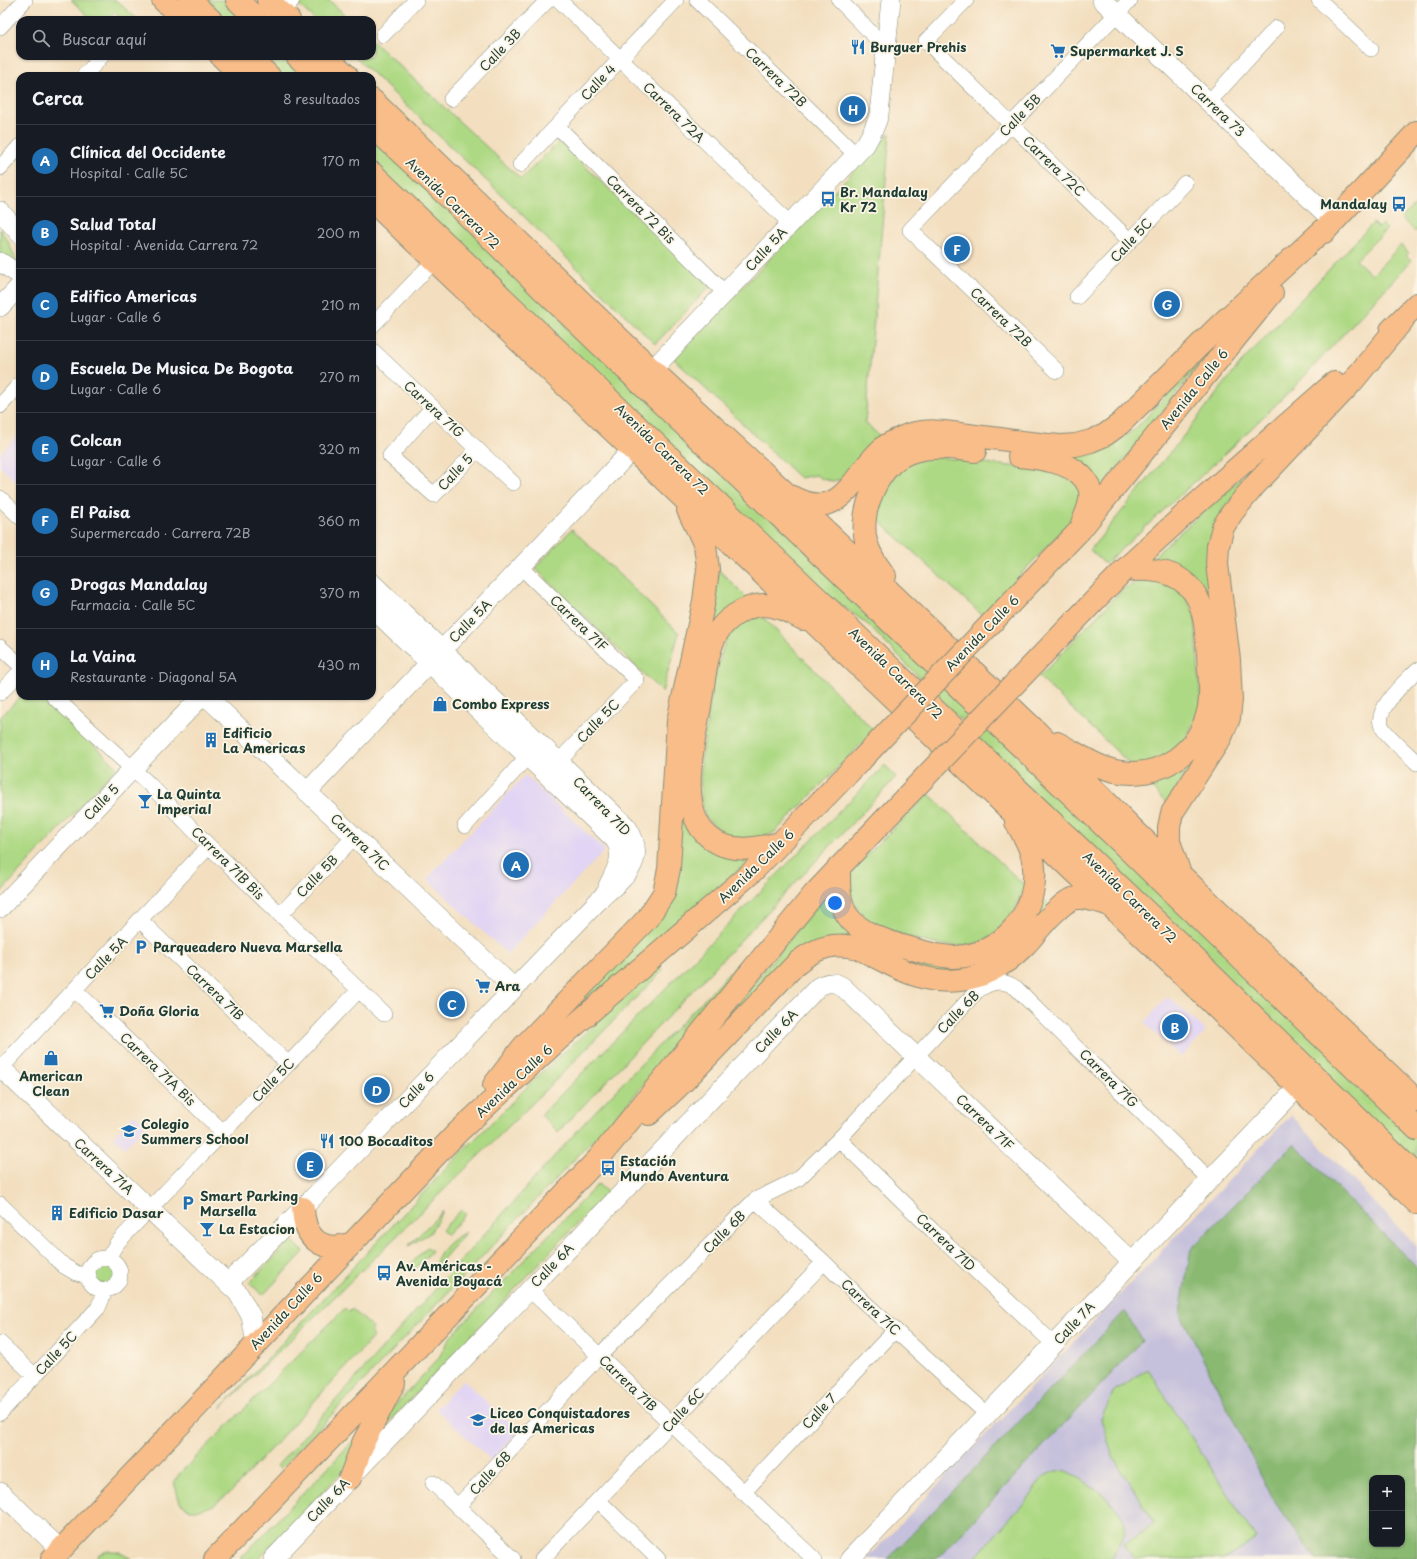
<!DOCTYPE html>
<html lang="es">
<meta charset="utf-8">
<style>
body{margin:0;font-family:"Playpen Sans",sans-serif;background:#242831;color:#f1f3f6}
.controls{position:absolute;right:12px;bottom:12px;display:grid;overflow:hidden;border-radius:8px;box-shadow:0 1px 3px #0004}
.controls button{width:36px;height:36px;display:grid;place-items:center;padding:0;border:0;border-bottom:1px solid #363941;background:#171b24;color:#f1f3f6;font:20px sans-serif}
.you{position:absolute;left:835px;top:903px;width:14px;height:14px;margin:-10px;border:3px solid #fff;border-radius:50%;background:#1a73e8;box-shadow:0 0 0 6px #1a73e833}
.badge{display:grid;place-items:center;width:26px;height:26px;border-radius:50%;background:#1f6fb2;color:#fff;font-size:13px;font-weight:700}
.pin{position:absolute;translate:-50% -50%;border:2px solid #fff;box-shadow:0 1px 4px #0006}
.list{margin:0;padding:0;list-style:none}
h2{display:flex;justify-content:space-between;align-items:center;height:52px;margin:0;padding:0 16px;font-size:17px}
h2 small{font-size:13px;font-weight:400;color:#9ea1a6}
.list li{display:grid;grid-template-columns:26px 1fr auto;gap:12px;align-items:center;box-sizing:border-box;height:72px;padding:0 16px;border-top:1px solid #363941}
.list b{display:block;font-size:15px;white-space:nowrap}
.list p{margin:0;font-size:13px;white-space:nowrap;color:#9ea1a6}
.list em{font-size:13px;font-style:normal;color:#9ea1a6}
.icon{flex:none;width:22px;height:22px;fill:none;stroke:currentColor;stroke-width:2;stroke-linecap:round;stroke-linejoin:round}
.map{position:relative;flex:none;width:1417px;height:1559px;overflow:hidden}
.search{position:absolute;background:#171b24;box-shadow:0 1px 3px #0004;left:16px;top:16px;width:360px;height:44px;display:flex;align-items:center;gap:10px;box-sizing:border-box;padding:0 14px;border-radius:12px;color:#9ea1a6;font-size:15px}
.panel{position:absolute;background:#171b24;box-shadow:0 1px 3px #0004;left:16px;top:72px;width:360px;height:628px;border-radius:12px}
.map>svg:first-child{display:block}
.built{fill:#e1d4f4}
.industrial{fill:#c5c0db;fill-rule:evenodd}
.green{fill:#aed984;stroke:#668b5c}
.forest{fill:#8ab972;stroke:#547b53;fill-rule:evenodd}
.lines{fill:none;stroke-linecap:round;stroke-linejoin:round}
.minor-casing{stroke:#898e7a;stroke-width:16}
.tertiary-casing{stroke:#898e7a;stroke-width:20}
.trunk-casing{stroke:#898e7a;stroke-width:24}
.minor{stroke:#fff;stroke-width:15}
.tertiary{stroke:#fff;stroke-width:19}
.trunk{stroke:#f8bd89;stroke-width:22}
.trunk-bridge-casing{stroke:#898e7a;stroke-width:24;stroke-linecap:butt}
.trunk-bridge{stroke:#f8bd89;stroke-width:22}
.labels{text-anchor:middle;stroke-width:3.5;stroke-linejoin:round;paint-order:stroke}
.poi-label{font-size:13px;font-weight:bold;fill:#1f3d34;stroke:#fcf5e5;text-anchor:start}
.street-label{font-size:13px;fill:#1f3d34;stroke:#fcf5e5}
</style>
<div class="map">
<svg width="1417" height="1559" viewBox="0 0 1417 1559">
<rect width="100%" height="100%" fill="#fcf5e5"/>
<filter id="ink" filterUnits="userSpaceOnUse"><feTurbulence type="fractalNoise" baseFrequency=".025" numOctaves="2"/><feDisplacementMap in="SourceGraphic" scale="8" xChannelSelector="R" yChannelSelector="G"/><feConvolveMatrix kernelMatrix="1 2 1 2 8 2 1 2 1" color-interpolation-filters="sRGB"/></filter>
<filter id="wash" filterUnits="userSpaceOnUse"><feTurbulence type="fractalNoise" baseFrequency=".012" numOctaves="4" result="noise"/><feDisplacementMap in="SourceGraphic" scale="16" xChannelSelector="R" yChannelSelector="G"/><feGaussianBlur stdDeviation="0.9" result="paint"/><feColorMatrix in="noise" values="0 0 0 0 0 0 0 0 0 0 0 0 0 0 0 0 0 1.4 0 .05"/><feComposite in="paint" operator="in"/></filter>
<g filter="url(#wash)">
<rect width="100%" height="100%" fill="#f3dfc0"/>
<!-- built -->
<path class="built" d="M20,433V486L0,466V454Z
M525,775L605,850L507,954L427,879Z
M1168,996L1206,1031L1181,1057L1144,1023Z
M134,1114L146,1125L125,1147L113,1137Z
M463,1380L519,1431L492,1461L436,1409Z"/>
<!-- industrial -->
<path class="industrial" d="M1291,1115L1417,1247V1559H867ZM1372,1478H1402V1544H1372Z"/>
<!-- green -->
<path class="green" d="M71,0H116L138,20H123L115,13L107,20H93Z
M208,0H227L238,11L228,20Z
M300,0H329L350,20H315L297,3Z
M372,40L521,179L559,141L710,286L655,344L504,197L354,56H372Z
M280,56H286L308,76H278L269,68Z
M890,133L865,423L882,438L844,479L832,481L823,479L816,475L800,478L674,359Z
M372,136L1417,1135V1167L994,754L867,624L817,587L372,165Z
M1417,204V230L1415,232L1401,218Z
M1373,223L1378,228L1382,224L1387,229L1356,260L1372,275L1401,245L1409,253L1406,256L1411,261L1300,381L1226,453L1105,564L1090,550L1181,439L1240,364Z
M0,229L8,241L18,265L0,255Z
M1209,351L1097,495L1055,453L1092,449L1119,441L1135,429Z
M1270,452L1273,456L1223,509L1224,709L1167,804L1145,781L1204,742L1211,618L1146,563Z
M929,456L1050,471L1075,482L1084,495L1077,515L982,615L873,515L884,489L906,464Z
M572,529L679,633L662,692L535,568Z
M719,570L748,599L704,638L715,596Z
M1156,581L1170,585L1186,598L1195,615L1201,707L1182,747L1135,769L1039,677L1124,588L1139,582Z
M761,615L874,731L776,831L762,839L729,838L705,817L700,792L701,761L713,683L726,638L740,623Z
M21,696H43L117,767L0,893V718Z
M885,765L896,777L558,1132L541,1115Z
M929,794L1025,886C1020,896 1014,916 1007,925C1005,928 999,931 995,934C966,955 930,944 899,934C889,930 873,926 866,918C852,904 848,890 850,871Z
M680,798L749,861L563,1024L558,1019L660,914Z
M833,885L842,919L974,961L1039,896L1052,906L985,969L936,973L829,939L689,1064Z
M739,963L743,966L628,1103L280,1469L277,1466L586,1121Z
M659,966L663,970L551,1085L220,1409L455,1159L540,1074Z
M598,1184L607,1192L372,1440L380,1422L438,1359L451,1336Z
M461,1210L466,1214L447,1235L442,1230Z
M443,1211L430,1233L408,1246Z
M466,1232L434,1270C437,1252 449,1240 466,1232Z
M291,1240L304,1252L263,1295L249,1283Z
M427,1247L432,1251L413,1271L408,1267Z
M94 1273a11 11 0 1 1 22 0a11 11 0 1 1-22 0Z
M345,1308L349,1312L352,1309L373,1328L370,1332L374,1336L232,1491L214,1505L200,1510H190L180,1503L174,1482L180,1473Z
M1148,1369L1256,1539L1224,1559H1135L1124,1544L1155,1523L1113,1457L1101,1419L1114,1391Z
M359,1435L347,1467L258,1559H240Z
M1063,1470C1081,1476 1122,1505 1125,1525C1127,1538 1115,1548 1112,1559H974L1033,1493C1037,1478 1048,1472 1063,1470Z
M108,1551C118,1551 124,1552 131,1559H94L99,1554Z"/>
<!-- forest -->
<path class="forest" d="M1294,1144L1417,1268V1559H1316L1272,1497L1180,1313L1191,1249ZM1372,1478H1402V1544H1372Z
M1125,1311L1142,1341L937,1559H888Z"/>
</g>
<g filter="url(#ink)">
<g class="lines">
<!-- minor casing -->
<g class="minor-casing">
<path id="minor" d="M559,0L790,223
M697,0L855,154
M839,0L885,47
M966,0L926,41L1130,241
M1319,0L1371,49
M0,27L25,0
M383,35L416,0
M84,76L102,56
M451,99L548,0
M1209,102L1276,28
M557,126L725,293
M520,165L676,0
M0,168L20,146
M1077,297L1185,183
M372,326L434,261
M372,350L513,483
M1057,371L910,230L1130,0
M0,406L20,384
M432,408L390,456L434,495L477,450
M0,498L20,517
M521,567L637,680L558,762
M0,647L20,665
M1417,670C1406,681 1373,710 1382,727C1388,737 1408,754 1417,763
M0,693L20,672
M53,696L149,784L209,846L384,1014
M465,826L527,757
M280,915L354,837
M141,921L288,1064
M75,990L223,1132
M1,1068L209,846
M839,1139L933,1231L1054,1344
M755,1200L824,1262L864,1302L987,1414
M0,1204L64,1266L76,1273L89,1276
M108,1258L117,1243L359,990
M88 1274a16 16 0 1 1 32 0a16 16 0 1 1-32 0Z
M529,1289L814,1559
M0,1343L35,1376
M0,1413L98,1308L106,1289
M433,1483L513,1559
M743,1493L895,1330
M598,1500L658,1559
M458,1506L600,1355L755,1200L798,1179L839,1139L977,991C990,982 1002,978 1016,988L1210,1180
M542,1559L824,1262"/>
</g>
<!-- tertiary casing -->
<g class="tertiary-casing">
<path id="tertiary" d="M1102,0L1333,221
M272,20L290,0
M0,211L20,234
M0,262L20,275
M0,307L20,286
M652,370L865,145C871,135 876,126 879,114L891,0
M372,608L615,840C626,856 615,871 608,886
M206,696L514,988
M307,792L632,450
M0,908L202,696
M0,1067L238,1293L251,1316L256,1344
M228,1283L303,1208L603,896C627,876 648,859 627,827L372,583
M0,1492L61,1550
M273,1559L818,987C827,982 834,981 843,987L1132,1262
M850,1559L1299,1086"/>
</g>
<!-- trunk casing -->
<g class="trunk-casing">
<path id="trunk" d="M163,0L184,20
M190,0L211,20
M237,0L258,20
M268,0L289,20
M221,56L242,76
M248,56L269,76
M297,56L318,76
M326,56L347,76
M372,100L652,370L788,495L907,608L1036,731L1138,834L1417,1101
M372,126L456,204L547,294L1082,805L1417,1129
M372,173L1177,941L1417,1176
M372,201L1183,975L1417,1203
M1324,232L1417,132
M1391,330L1417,304
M1019,456C1041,459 1080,462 1089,487C1093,499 1087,513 1082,523
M792,497C844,524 852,473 884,447C889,443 896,440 903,437C927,426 958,434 983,437C1009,440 1035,444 1062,446L1076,445L1091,441L1105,435L1120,424L1221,324L1333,221
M1080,530L1272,293
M1123,571L1194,506L1334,383
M885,576C877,565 869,554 866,541C859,511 878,465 908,453C929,445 953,448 975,451
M1057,743C1076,753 1094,766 1115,771C1159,781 1201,751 1209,707C1212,690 1209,672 1208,655C1206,635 1206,608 1193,591C1176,569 1148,568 1123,571
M781,843C757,848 730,855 709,837C676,810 694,742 700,706C704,684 705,658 715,637C723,620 744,606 763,605C778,605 791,613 803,619
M839,867C839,883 838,901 847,915C858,932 883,940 902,946C918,950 937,957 955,957C1002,955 1038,913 1034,867C1033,851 1024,836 1016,822
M1179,871L1169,841V827L1172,813L1221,737L1229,718L1231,700L1229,660L1217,564L1218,546L1223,527L1232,513L1255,485L1352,382L1403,320
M494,1085L523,1047L647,919L664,893L669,869L678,721L704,601L708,569L705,545L688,510
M649,1114L686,1079L798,962C817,947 835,942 858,948C883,960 909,977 937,980C972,984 1002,969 1026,944C1037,932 1045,920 1057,910C1063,904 1069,899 1077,898C1088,897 1100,902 1110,905
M303,1208C304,1238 321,1253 350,1244
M350,1478L364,1441L394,1383
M52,1559L457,1133L559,1039L752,872L862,759
M215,1559L599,1158L815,893L904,799"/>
</g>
<!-- minor -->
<use href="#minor" class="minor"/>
<!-- tertiary -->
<use href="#tertiary" class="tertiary"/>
<!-- trunk -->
<use href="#trunk" class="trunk"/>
<!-- trunk-bridge casing -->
<g class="trunk-bridge-casing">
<path id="trunk-bridge" d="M862,759L1080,530
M904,799L1123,571"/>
</g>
<!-- trunk-bridge -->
<use href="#trunk-bridge" class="trunk-bridge"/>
</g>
</g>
<!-- icons -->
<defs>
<g id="restaurant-bare" transform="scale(1.2)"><path d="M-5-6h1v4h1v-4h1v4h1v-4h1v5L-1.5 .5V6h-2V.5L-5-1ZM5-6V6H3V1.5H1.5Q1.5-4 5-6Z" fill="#1f6fb2" stroke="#fcf5e5" stroke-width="2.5" paint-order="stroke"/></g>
<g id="supermarket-bare" transform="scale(1.2)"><path d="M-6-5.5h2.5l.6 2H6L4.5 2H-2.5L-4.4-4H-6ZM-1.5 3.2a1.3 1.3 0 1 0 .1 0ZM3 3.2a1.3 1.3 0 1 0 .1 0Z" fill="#1f6fb2" stroke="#fcf5e5" stroke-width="2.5" paint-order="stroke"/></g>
<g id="bus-bare" transform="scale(1.2)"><path d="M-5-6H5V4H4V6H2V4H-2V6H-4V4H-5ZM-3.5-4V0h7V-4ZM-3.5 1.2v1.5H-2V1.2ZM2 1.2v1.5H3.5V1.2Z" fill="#1f6fb2" stroke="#fcf5e5" stroke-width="2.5" paint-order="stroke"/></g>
<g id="shop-bare" transform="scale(1.2)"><path d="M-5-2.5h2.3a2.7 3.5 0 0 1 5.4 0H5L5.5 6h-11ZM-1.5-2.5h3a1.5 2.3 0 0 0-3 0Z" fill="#1f6fb2" stroke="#fcf5e5" stroke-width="2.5" paint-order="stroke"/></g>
<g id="building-bare" transform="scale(1.2)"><path d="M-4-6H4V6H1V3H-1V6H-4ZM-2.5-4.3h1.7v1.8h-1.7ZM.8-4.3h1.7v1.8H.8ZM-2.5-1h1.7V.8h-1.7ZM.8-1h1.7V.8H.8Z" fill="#1f6fb2" stroke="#fcf5e5" stroke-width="2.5" paint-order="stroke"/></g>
<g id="bar-bare" transform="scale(1.2)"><path d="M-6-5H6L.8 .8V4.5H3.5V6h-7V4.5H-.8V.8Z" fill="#1f6fb2" stroke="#fcf5e5" stroke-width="2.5" paint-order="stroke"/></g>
<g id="parking-bare" transform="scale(1.2)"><path d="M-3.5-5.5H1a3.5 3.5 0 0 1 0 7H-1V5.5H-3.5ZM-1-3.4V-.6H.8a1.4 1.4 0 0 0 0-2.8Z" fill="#1f6fb2" stroke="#fcf5e5" stroke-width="2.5" paint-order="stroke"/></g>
<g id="school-bare" transform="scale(1.2)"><path d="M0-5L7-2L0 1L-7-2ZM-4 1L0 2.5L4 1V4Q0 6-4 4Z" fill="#1f6fb2" stroke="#fcf5e5" stroke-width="2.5" paint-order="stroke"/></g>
</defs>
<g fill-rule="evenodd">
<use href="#restaurant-bare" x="858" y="47"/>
<use href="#supermarket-bare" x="1058" y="51"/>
<use href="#bus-bare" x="828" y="199"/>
<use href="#bus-bare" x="1399" y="204"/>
<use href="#shop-bare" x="440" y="704"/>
<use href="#building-bare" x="211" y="740"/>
<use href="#bar-bare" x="145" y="801"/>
<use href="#parking-bare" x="141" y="947"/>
<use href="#supermarket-bare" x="483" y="986"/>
<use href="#supermarket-bare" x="107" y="1011"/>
<use href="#shop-bare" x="51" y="1058"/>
<use href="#school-bare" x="129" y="1131"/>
<use href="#restaurant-bare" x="327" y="1141"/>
<use href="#bus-bare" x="608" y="1168"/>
<use href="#parking-bare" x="188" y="1203"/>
<use href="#building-bare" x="57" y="1213"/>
<use href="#bar-bare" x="207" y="1229"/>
<use href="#bus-bare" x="384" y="1273"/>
<use href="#school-bare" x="478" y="1420"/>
</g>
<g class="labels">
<!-- poi labels -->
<g class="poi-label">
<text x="870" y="52">Burguer Prehis</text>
<text x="1070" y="56">Supermarket J. S</text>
<text x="840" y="197">Br. Mandalay<tspan x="840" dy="15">Kr 72</tspan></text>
<text x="1387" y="209" text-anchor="end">Mandalay</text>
<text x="452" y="709">Combo Express</text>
<text x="223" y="738">Edificio<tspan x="223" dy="15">La Americas</tspan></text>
<text x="157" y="799">La Quinta<tspan x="157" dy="15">Imperial</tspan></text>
<text x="153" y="952">Parqueadero Nueva Marsella</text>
<text x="495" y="991">Ara</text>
<text x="119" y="1016">Doña Gloria</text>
<text x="51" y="1081" text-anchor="middle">American<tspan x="51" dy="15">Clean</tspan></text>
<text x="141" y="1129">Colegio<tspan x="141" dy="15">Summers School</tspan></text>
<text x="339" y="1146">100 Bocaditos</text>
<text x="620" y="1166">Estación<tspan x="620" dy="15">Mundo Aventura</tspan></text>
<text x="200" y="1201">Smart Parking<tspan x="200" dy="15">Marsella</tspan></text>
<text x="69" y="1218">Edificio Dasar</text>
<text x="219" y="1234">La Estacion</text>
<text x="396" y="1271">Av. Américas -<tspan x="396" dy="15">Avenida Boyacá</tspan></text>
<text x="490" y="1418">Liceo Conquistadores<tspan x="490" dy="15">de las Americas</tspan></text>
</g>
<!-- street labels -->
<g class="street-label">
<text transform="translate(500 50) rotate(-46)" y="5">Calle 3B</text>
<text transform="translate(776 77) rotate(44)" y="5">Carrera 72B</text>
<text transform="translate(598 82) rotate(-47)" y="5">Calle 4</text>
<text transform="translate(1218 110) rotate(44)" y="5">Carrera 73</text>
<text transform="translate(674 112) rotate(44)" y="5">Carrera 72A</text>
<text transform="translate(1020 115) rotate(-46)" y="5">Calle 5B</text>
<text transform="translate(1054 166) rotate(44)" y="5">Carrera 72C</text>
<text transform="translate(453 203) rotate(44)" y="5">Avenida Carrera 72</text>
<text transform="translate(641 209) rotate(45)" y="5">Carrera 72 Bis</text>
<text transform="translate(1131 240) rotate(-47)" y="5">Calle 5C</text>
<text transform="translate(766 249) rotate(-47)" y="5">Calle 5A</text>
<text transform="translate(1001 317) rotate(44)" y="5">Carrera 72B</text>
<text transform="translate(1194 389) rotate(-51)" y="5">Avenida Calle 6</text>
<text transform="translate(434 409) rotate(43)" y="5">Carrera 71G</text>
<text transform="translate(662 449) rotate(44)" y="5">Avenida Carrera 72</text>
<text transform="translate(455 472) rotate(-47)" y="5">Calle 5</text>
<text transform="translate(470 621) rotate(-46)" y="5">Calle 5A</text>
<text transform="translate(579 623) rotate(44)" y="5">Carrera 71F</text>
<text transform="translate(982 633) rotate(-46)" y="5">Avenida Calle 6</text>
<text transform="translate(896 673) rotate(44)" y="5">Avenida Carrera 72</text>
<text transform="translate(598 721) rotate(-46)" y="5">Calle 5C</text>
<text transform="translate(101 802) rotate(-46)" y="5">Calle 5</text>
<text transform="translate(602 806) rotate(46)" y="5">Carrera 71D</text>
<text transform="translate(360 842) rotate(44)" y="5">Carrera 71C</text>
<text transform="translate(228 863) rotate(45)" y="5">Carrera 71B Bis</text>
<text transform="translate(756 866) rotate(-44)" y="5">Avenida Calle 6</text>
<text transform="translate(317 876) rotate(-46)" y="5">Calle 5B</text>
<text transform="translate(1130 897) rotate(44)" y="5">Avenida Carrera 72</text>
<text transform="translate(106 958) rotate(-46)" y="5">Calle 5A</text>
<text transform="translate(215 992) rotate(44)" y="5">Carrera 71B</text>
<text transform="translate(958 1012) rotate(-46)" y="5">Calle 6B</text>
<text transform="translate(776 1031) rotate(-46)" y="5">Calle 6A</text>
<text transform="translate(158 1069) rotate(44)" y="5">Carrera 71A Bis</text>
<text transform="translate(1109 1078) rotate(45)" y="5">Carrera 71G</text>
<text transform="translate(273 1080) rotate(-46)" y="5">Calle 5C</text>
<text transform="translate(514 1081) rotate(-43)" y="5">Avenida Calle 6</text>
<text transform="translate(416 1090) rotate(-46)" y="5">Calle 6</text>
<text transform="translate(985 1122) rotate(44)" y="5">Carrera 71F</text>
<text transform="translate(104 1166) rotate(43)" y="5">Carrera 71A</text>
<text transform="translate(724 1232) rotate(-45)" y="5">Calle 6B</text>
<text transform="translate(946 1242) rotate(44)" y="5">Carrera 71D</text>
<text transform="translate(552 1265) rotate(-46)" y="5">Calle 6A</text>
<text transform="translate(871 1307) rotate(43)" y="5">Carrera 71C</text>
<text transform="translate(286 1311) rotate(-47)" y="5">Avenida Calle 6</text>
<text transform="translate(1074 1323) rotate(-47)" y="5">Calle 7A</text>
<text transform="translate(56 1353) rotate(-47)" y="5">Calle 5C</text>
<text transform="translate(628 1383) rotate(44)" y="5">Carrera 71B</text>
<text transform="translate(683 1410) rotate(-47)" y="5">Calle 6C</text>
<text transform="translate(819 1411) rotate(-47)" y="5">Calle 7</text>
<text transform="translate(490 1473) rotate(-47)" y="5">Calle 6B</text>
<text transform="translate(328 1500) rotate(-46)" y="5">Calle 6A</text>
</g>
</g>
</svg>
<div class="controls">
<button>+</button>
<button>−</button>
</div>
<div class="you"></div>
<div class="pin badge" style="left:516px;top:865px">A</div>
<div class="pin badge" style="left:1175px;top:1027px">B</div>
<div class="pin badge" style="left:452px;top:1004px">C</div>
<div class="pin badge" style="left:377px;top:1090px">D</div>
<div class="pin badge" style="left:310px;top:1165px">E</div>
<div class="pin badge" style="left:957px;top:249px">F</div>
<div class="pin badge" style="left:1167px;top:304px">G</div>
<div class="pin badge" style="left:853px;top:109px">H</div>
<div class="search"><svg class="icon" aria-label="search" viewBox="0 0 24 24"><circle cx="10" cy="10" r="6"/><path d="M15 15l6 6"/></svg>Buscar aquí</div>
<section class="panel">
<h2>Cerca<small>8 resultados</small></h2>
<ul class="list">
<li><span class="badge">A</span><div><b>Clínica del Occidente</b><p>Hospital · Calle 5C</p></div><em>170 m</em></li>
<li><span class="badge">B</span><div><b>Salud Total</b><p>Hospital · Avenida Carrera 72</p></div><em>200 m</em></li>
<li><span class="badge">C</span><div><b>Edifico Americas</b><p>Lugar · Calle 6</p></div><em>210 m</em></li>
<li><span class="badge">D</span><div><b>Escuela De Musica De Bogota</b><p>Lugar · Calle 6</p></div><em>270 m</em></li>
<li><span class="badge">E</span><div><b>Colcan</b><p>Lugar · Calle 6</p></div><em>320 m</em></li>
<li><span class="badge">F</span><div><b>El Paisa</b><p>Supermercado · Carrera 72B</p></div><em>360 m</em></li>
<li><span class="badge">G</span><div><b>Drogas Mandalay</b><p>Farmacia · Calle 5C</p></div><em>370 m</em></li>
<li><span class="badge">H</span><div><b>La Vaina</b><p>Restaurante · Diagonal 5A</p></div><em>430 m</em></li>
</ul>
</section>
</div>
